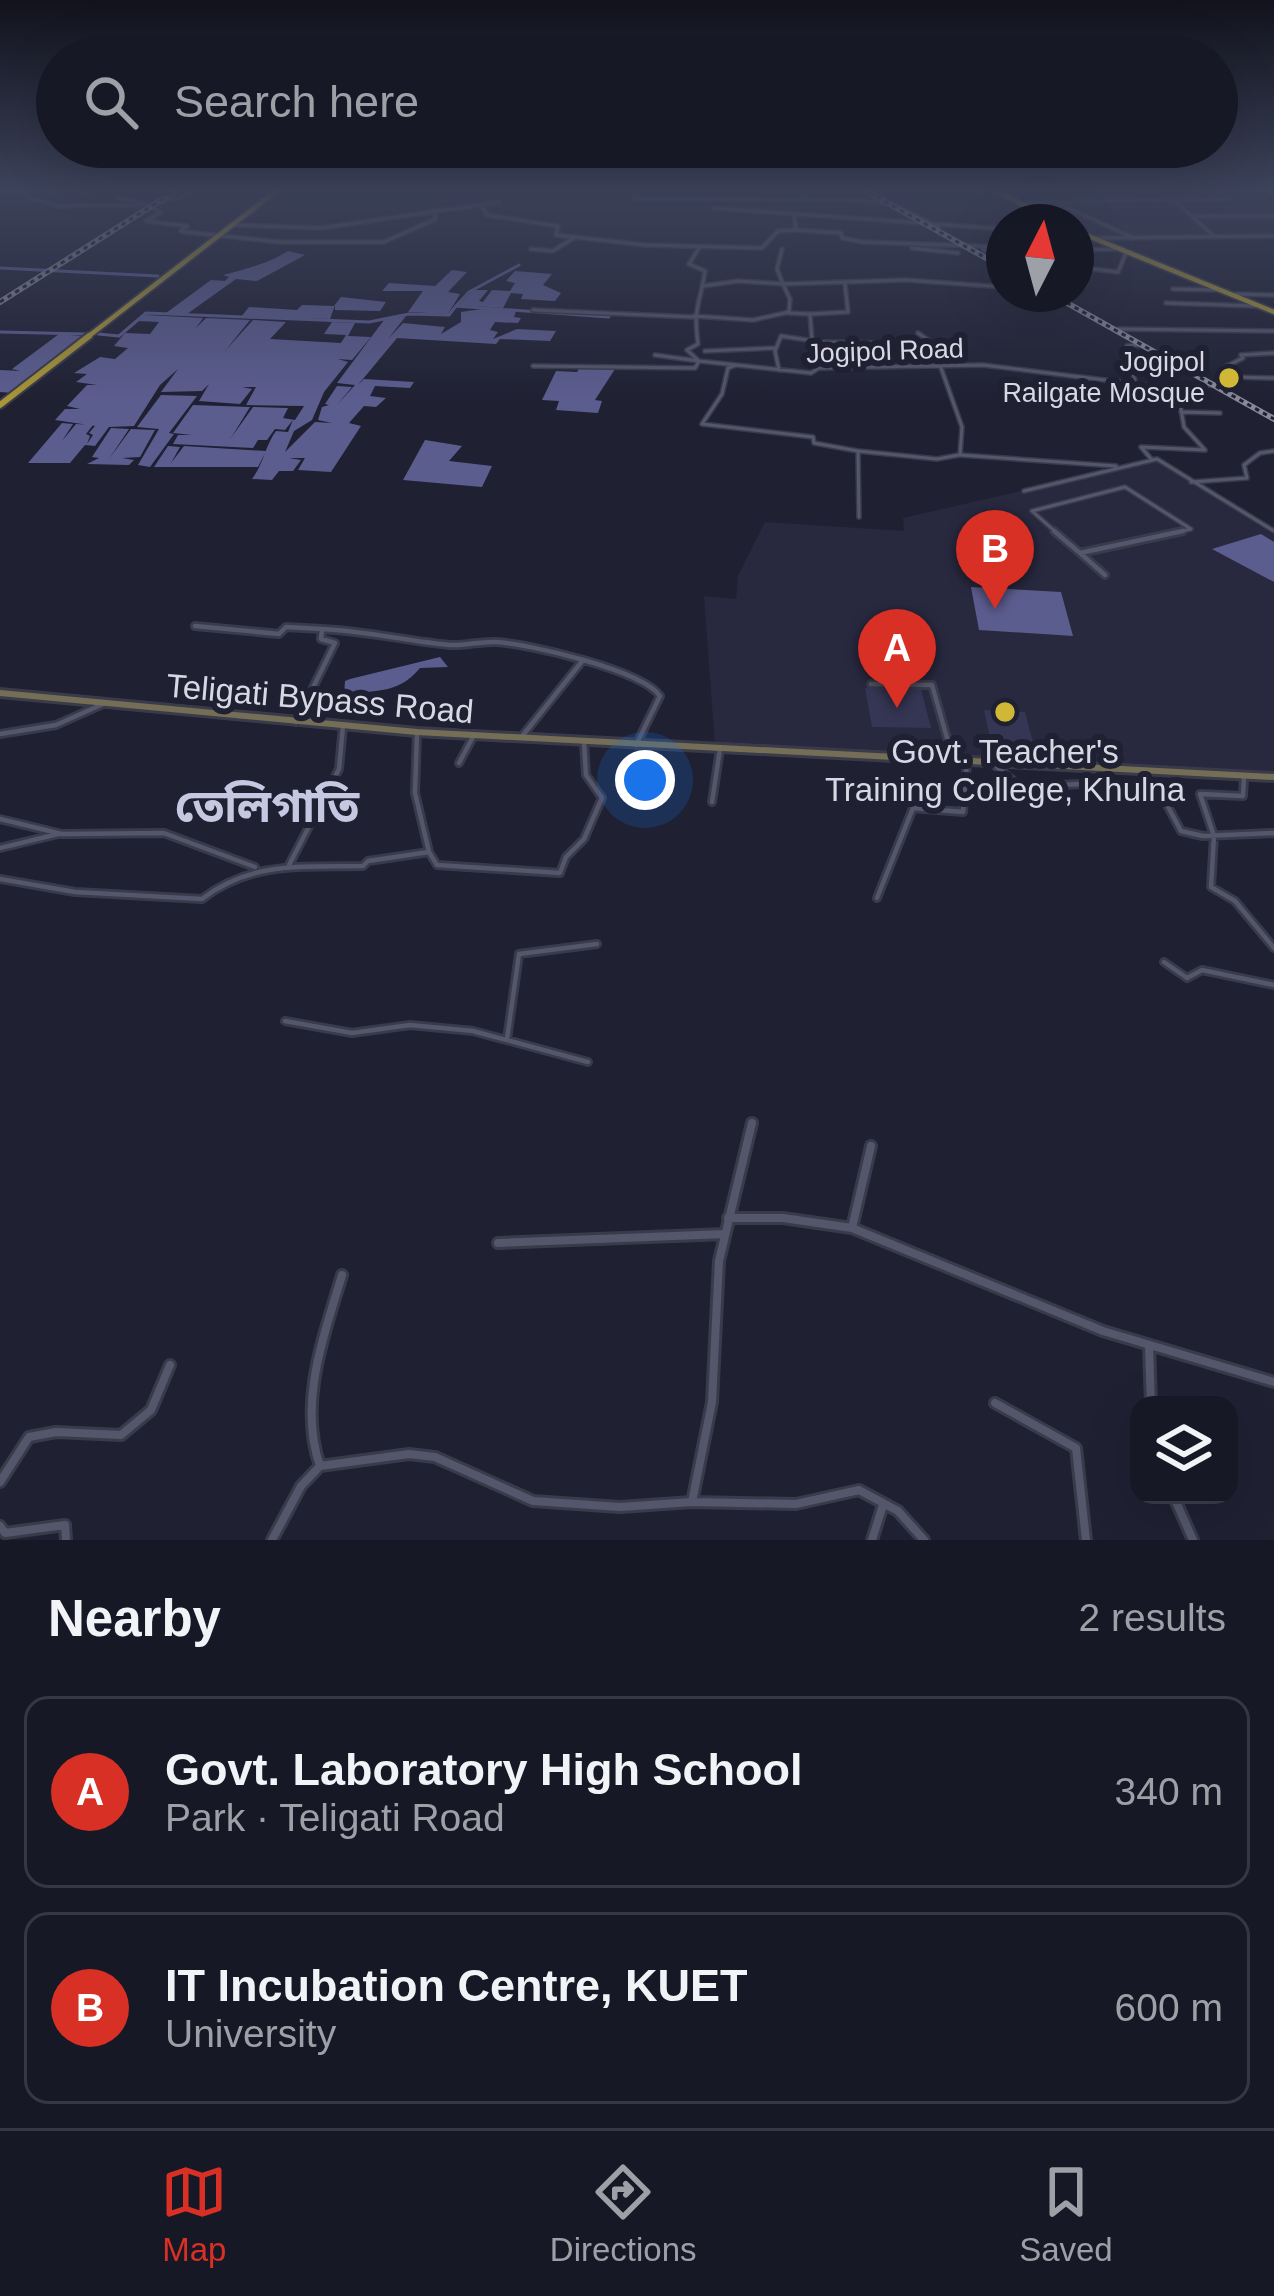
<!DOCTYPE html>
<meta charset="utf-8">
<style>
body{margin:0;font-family:Arial,"Noto Sans Bengali",sans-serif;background:#20212e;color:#f1f3f6}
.controls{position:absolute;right:36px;bottom:36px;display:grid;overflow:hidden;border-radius:24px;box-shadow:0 12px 48px #0002}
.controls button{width:108px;height:108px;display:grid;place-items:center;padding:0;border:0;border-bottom:3px solid #363743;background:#171826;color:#f1f3f6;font:60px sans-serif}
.compass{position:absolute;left:986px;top:204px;width:108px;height:108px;border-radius:50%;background:#171826;box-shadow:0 12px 48px #0002;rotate:6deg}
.you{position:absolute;left:645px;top:780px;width:42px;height:42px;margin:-30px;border:9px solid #fff;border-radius:50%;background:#1a73e8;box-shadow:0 0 0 18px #1a73e833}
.badge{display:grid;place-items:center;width:78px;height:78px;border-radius:50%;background:#d93025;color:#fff;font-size:39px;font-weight:700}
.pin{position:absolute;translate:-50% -99px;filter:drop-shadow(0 3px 6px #0008)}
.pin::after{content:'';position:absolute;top:63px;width:42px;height:36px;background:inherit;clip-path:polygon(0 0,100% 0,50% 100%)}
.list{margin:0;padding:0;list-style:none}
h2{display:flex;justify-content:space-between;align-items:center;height:156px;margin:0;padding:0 48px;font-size:51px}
h2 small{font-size:39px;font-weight:400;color:#9ea0a7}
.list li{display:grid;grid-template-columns:78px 1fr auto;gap:36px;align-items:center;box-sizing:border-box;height:192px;margin:0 24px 24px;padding:0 24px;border:3px solid #363743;border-radius:24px}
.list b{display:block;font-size:45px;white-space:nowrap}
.list p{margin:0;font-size:39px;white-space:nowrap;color:#9ea0a7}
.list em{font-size:39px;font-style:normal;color:#9ea0a7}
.icon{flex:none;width:66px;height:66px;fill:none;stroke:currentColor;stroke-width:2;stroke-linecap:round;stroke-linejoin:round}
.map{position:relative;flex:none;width:1274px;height:1540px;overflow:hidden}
.search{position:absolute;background:#171826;box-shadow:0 12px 48px #0002;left:36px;right:36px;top:36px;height:132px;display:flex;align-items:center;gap:30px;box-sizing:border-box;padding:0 42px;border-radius:66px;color:#9ea0a7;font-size:45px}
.sheet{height:588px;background:#171826}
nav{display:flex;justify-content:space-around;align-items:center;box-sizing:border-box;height:168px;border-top:3px solid #363743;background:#171826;font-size:33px;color:#9ea0a7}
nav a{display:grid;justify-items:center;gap:6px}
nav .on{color:#d93025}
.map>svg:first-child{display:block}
.built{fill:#28283f}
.green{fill:#353554}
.water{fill:#5c5d8f}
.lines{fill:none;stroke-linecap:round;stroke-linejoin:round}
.stream{stroke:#5c5d8f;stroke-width:3}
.canal{stroke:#5c5d8f;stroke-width:3}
.minor-far2-casing{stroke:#3a3b4a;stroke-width:6}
.minor-far1-casing{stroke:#3a3b4a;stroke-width:10}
.minor-casing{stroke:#3a3b4a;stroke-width:14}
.tertiary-casing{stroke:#3a3b4a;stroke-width:6}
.secondary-casing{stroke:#3a3b4a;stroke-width:12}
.trunk-far1-casing{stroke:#3a3b4a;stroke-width:8}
.trunk-casing{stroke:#3a3b4a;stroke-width:10}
.minor-far2{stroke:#54566b;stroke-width:3}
.minor-far1{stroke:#54566b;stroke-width:4.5}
.minor{stroke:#54566b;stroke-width:8}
.tertiary{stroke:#54566b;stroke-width:3}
.secondary{stroke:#746e56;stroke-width:6}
.trunk-far1{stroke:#aa9634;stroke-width:4.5}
.trunk{stroke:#aa9634;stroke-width:6}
.rail-casing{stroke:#898a99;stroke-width:6}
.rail{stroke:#1f2032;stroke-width:3;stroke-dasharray:4.5;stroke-linecap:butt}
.poi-dot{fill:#d1b736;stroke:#1f2032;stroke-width:4.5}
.labels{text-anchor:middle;stroke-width:12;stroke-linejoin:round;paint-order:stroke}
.far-street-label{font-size:27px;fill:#d7d8e4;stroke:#1f2032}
.far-poi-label{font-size:27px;fill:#d7d8e4;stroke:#1f2032;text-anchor:end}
.street-label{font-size:33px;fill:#d7d8e4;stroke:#1f2032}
.poi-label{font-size:33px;fill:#d7d8e4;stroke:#1f2032}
.district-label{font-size:45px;font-weight:bold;fill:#c6c8e1;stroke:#1f2032}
</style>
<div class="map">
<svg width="1274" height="1540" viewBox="0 0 1274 1540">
<rect width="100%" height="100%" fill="#1f2032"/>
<!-- built -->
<path class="built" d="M1198,188L1259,193L1274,204V236L1094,238L1076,228V222H1065L1010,193H1201Z
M1156,460L1274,535V773L715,746L704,596L736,599L738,576L765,522L904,531L903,518Z"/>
<!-- green -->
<path class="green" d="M865,688L921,689L931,728L872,727Z
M984,710L1025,712L1035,750L992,748Z"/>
<!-- water -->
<path class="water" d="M288,251L305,255L257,281L236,279L187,314L166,313L211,280L225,281L229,277L223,275C248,268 268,264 288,251Z
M452,270L467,272L448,292L460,294L448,314L408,312L423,291H382L389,283L435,286Z
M515,271L552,274L543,285L561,293L555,301L521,299L523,294L511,293L503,308L459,305L473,290H488L479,301L483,302L492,290L510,291L515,283L506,281Z
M341,297L386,302L380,311L335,310V305L330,319L241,317L249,307L297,310L302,305L334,306Z
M482,309L516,311L514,317L521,318L518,323L495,322L490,330L498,332L493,339L517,329L556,331L550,341L500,339L496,344L397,338L358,385L364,379L414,382L410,388L375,386L370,396L386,398L376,407L364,406L349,423L361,426L331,472L298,470L305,458H289L301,460L293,471H279L272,480L252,479C264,463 265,446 276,431L288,432L293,420L285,430L275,429L267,440H258L253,448L173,444L178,435H192L173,433L193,405L250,407L231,438L253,407L288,408L283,418L295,420L304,406L246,405L256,387H242L252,389L240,404L199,401L209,384L202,391L161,392L178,369L160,385L134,426L109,427L95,446L85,445L70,463H28L62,423L73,424L62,441L76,424L93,425L86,434L90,436L87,444L93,435L89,433L95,426L102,427L55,420L65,409H80L67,406L87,385H97L76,382L87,374L74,373L100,357L115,359L128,348L114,346L125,333L150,334L159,322L138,321L146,315L203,318L196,328L206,318L250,320L225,351L253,320L286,322L270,339L341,343L346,335L324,334L332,322L355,323L348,336L371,337L352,360L338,359L348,362L324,392L312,420L294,431L285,452L315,422L332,423L318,420L322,407L329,405L325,404L337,386L352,387L337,405L355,385L337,383L384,320L406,316L388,339L403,323L445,327L441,334L461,322V312Z
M59,334L81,336L13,393L0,392V370L20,371L12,369Z
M580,367L615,369L595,400L602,401L598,413L556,410L559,401L542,400L556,371L577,372Z
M161,395L197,396L169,433L174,434L150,467L138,465L159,429L137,427Z
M111,428L129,429L109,459L131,429L155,430L140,457L122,458L134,460L129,465L87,464L99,458L92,457Z
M425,440L462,446L449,461L492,466L482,487L403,480Z
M168,446L180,447L171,463L184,446L266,451L258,467H154Z
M1261,534L1274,542V582L1212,549Z
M971,587L1061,592L1073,636L979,630Z
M440,657L448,667L420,668C397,696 372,689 344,695L345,681L350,679Z"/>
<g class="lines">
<!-- stream -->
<path class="stream" d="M456,306L469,292L519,265"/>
<!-- canal -->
<path class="canal" d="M0,268L158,276
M0,332L85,334
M98,334L119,336L146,313L369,322L409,314L449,315L456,306L609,317"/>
<!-- minor-far2 casing -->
<g class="minor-far2-casing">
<path id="minor-far2" d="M206,188L151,206L160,213L146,221L187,226L181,231L186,232L279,242H384L436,219L434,211
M634,188V199L850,200L892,204L939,227
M797,188L808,200
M1264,188H1274
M1274,193H1270L1274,196
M28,197L57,206L149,205
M118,198L146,204
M1175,201L1215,237
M1056,202L1133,238
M1024,203L1228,199
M482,206L487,215L558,226L556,235L645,245L762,248L778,231L796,230
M713,208L1004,229
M794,215L796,230L841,233L842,238L863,242L1004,247
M1192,216H1274
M235,225L321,228L500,202
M699,248L689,264L705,271C700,305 693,306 698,344L687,350L699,361L811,373L819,368L983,365L1161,387L1233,384L1232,377L1274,378
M912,248L958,253
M531,249L553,251L575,237
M782,249L777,269L783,284L906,280L1004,287
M983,249L1004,261
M1076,250L1117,249
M1076,267L1118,272L1126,253
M1173,289L1221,290
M1235,294L1274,295
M1166,303L1256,306
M533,310L694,317
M789,313L810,314L812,340
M810,314L848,312L845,284
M694,316L753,320L789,312L790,299L783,284L738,281L703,286
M1119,329L1274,331
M705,351L775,348
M1132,363L1168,362
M736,365L728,368L722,394L702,424L813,437L814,443L858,451L859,517
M940,365L962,427L960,455L1116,466
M533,366L695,368L699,361L655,355
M779,370L775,351L781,336L821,342L934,344L918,333
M1232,377L1223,368L1243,358L1241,355L1274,353
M1135,382L1127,346L1138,345
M1181,412L1220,413
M858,451L937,459L959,455
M1152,460L1141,447L1205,450L1184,427L1181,409L1159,400L1156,384
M1191,482L1247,478L1244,465L1260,453L1274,451
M1024,491L1157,459L1274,531
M1058,534L1032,511L1125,487L1191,529L1169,534"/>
</g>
<!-- minor-far1 casing -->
<g class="minor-far1-casing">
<path id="minor-far1" d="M1054,531L1080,553L1183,531
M1080,553L1105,575
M195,626L279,634L286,627L322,629L321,639L335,643L296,722
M322,629C366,631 407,641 450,645C465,646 480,641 496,642C529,644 642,670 660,696L636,745
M871,684L932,685L953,759
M417,732L415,793L429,852
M0,734L56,725L103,704
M523,735L583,660
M459,763L474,735
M992,763L1021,787L1081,784L1155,797L1165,801L1181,831L1203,836L1274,833
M1244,778L1243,796L1200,794L1214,836L1211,887L1235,901L1274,948
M712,802L720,749
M0,819L62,834L164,833L255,867
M0,848L58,834
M289,865L339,769L343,726
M0,879L75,892L202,899C251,861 304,867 363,866L368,861L429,852L437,865L560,873L566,857L584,839L602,798L586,775L584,742
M877,898L913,808L963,812L967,762
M1164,962L1187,978L1202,970L1274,985
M285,1021L352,1033L410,1025L473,1031L588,1062
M507,1039L519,954L597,944"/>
</g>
<!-- minor casing -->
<g class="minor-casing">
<path id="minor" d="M728,1218H783L852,1228L1103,1331L1274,1382
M852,1228L871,1146
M498,1243L725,1234
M1149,1345L1151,1405
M995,1403L1076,1448L1086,1540
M320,1466C298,1403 324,1336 342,1275
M0,1482L29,1437L56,1432L121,1435L151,1410L170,1365
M1173,1495L1193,1540
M692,1502L712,1402L719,1261L752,1123
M0,1526L5,1533L65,1525L66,1540
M272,1540L301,1486L320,1466L409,1454L435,1457L533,1501L620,1507L692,1502L796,1504L859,1490L898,1511L924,1540
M872,1540L883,1505"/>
</g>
<!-- tertiary casing -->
<g class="tertiary-casing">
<path id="tertiary" d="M1094,238L1274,236"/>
</g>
<!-- secondary casing -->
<g class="secondary-casing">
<path id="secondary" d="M0,693L417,732L1274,777"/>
</g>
<!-- trunk-far1 casing -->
<g class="trunk-far1-casing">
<path id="trunk-far1" d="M991,188L1057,222
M1076,231L1274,312
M85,339L280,188"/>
</g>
<!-- trunk casing -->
<g class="trunk-casing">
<path id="trunk" d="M0,405L89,336"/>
</g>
<!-- minor-far2 -->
<use href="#minor-far2" class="minor-far2"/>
<!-- minor-far1 -->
<use href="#minor-far1" class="minor-far1"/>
<!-- minor -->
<use href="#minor" class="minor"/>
<!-- tertiary -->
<use href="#tertiary" class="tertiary"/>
<!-- secondary -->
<use href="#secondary" class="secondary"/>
<!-- trunk-far1 -->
<use href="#trunk-far1" class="trunk-far1"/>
<!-- trunk -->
<use href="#trunk" class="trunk"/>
<!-- rail casing -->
<g class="rail-casing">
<path id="rail" d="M861,188L1004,268
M1051,294L1274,419
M0,302L180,188"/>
</g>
<!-- rail -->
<use href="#rail" class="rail"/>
</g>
<!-- sky -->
<linearGradient id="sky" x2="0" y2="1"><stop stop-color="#11121c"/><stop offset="0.47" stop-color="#3c425a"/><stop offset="1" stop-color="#3c425a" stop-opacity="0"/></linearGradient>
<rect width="1274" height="403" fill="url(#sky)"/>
<!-- markers -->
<g class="poi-dot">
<circle cx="1229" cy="378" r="12"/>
<circle cx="1005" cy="712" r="12"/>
</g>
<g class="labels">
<!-- far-street labels -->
<g class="far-street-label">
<text transform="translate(885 351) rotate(-2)" y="9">Jogipol Road</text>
</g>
<!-- far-poi labels -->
<g class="far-poi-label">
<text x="1205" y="371">Jogipol<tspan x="1205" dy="31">Railgate Mosque</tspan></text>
</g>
<!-- street labels -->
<g class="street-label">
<text transform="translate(320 698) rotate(5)" y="12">Teligati Bypass Road</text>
</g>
<!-- poi labels -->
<g class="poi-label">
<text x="1005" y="763">Govt. Teacher's<tspan x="1005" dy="38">Training College, Khulna</tspan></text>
</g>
<!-- district labels -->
<g class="district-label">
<text x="267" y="822">তেলিগাতি</text>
</g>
</g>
</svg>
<div class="controls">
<button><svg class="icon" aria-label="layers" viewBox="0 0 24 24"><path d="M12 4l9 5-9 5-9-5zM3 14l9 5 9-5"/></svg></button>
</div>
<svg class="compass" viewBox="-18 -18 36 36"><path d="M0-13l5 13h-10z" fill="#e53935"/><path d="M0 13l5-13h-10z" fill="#9ea0a7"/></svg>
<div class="you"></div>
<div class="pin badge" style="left:897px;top:708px">A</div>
<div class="pin badge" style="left:995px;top:609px">B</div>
<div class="search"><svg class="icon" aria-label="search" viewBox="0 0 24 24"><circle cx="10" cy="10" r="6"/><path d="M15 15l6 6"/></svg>Search here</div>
</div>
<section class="sheet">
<h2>Nearby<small>2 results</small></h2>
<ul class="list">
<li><span class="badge">A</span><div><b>Govt. Laboratory High School</b><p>Park · Teligati Road</p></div><em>340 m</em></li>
<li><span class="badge">B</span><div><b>IT Incubation Centre, KUET</b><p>University</p></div><em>600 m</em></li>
</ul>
</section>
<nav>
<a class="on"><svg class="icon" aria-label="map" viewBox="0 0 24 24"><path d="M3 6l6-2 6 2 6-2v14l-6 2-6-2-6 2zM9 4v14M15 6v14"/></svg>Map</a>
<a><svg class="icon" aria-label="directions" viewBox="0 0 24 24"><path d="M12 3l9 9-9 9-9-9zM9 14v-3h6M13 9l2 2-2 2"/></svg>Directions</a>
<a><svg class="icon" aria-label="saved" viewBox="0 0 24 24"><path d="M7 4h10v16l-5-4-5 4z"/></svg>Saved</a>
</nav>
